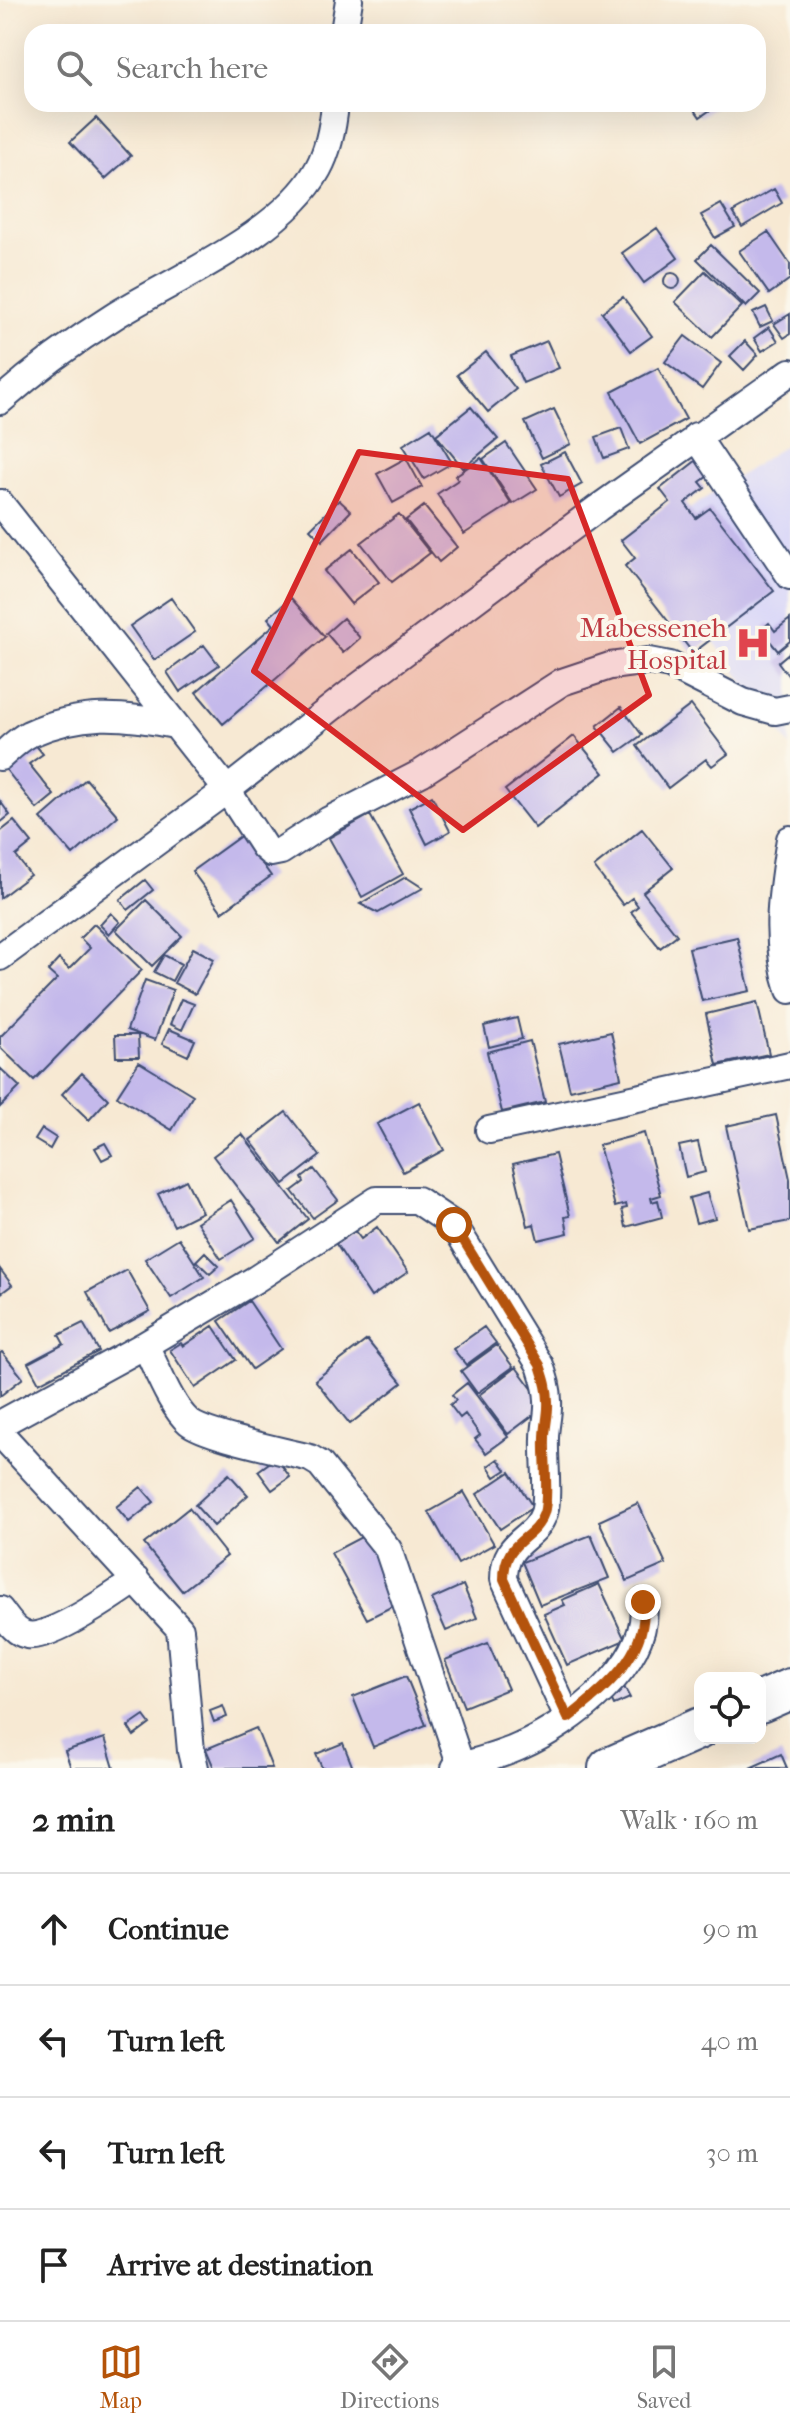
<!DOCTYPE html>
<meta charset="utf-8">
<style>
body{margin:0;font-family:"IM FELL French Canon",serif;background:#f6f6f6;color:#222}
.controls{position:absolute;right:24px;bottom:24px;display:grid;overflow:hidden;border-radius:16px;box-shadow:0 8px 32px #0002}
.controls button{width:72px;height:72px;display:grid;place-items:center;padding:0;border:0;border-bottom:2px solid #e0e0e0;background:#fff;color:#222;font:40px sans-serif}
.stop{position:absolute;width:24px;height:24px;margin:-18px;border:6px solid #b45309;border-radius:50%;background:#fff}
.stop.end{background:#b45309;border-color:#fff;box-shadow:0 2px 8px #0008}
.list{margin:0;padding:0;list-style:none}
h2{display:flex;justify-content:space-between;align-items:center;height:104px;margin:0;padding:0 32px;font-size:34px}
h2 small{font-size:26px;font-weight:400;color:#767676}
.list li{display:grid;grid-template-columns:52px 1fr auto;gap:24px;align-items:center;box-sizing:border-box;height:112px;padding:0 32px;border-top:2px solid #e0e0e0}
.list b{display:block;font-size:30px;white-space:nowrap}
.list em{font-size:26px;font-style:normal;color:#767676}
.icon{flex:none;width:44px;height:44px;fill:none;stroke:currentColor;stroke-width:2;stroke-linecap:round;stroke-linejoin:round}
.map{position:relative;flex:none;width:790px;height:1768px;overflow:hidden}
.search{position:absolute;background:#fff;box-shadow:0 8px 32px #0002;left:24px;right:24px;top:24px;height:88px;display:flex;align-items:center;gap:20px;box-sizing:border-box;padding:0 28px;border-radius:24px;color:#767676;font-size:30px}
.sheet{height:552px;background:#fff}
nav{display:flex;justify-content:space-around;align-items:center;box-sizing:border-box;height:112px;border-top:2px solid #e0e0e0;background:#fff;font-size:22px;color:#767676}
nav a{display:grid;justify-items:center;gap:4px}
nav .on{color:#b45309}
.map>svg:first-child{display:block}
.built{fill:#d9d7f8}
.building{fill:#c4b9eb}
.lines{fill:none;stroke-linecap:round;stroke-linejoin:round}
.street-casing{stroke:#3c4b70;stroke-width:30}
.primary-casing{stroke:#3c4b70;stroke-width:44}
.street{stroke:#fff;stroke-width:26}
.primary{stroke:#fff;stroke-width:40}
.route{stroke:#b45309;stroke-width:10}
.marked{fill:#d62828;fill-opacity:0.2;stroke:#d62828;stroke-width:6;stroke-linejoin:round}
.labels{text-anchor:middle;stroke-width:8;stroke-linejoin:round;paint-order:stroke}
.health-label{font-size:28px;fill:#be3a42;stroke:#fbf7ec;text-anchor:end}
</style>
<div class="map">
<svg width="790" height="1768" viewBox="0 0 790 1768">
<rect width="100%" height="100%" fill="#fbf7ec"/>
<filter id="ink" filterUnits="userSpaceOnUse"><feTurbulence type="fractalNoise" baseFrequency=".0125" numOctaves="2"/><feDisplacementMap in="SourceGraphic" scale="16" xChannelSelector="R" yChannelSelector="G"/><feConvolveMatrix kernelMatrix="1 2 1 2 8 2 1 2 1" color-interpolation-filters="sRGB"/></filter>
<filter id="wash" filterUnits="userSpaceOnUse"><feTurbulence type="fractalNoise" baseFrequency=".006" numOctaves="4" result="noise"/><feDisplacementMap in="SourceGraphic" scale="32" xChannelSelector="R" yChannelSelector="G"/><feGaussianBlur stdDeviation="1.8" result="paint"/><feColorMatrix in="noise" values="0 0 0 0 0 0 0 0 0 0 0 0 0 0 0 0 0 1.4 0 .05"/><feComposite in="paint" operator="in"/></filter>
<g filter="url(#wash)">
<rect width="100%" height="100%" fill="#f7e9d3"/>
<!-- built -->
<path class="built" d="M790,442V746L641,541Z"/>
<g id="blocks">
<!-- building -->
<path class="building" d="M691,104H719L700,117Z
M96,118L131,156L105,179L70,142Z
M774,189L782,203L742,227L733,212Z
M721,204L735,227L715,238L701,215Z
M657,228L678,258L644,283L622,253Z
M768,232L790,264V279L769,294L739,251Z
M711,245L760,293L746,307L697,259Z
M705,271L742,306L712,337L675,302Z
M664 281a8 8 0 1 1 16 0a8 8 0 1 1-16 0Z
M623,297L652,336L631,351L602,312Z
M766,307L773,321L760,327L753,313Z
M790,314V334L784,338L774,324Z
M769,327L778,341L762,351L754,338Z
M685,336L721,363L702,389L665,362Z
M547,341L559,368L523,383L511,356Z
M745,341L758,355L744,370L730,356Z
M486,352L516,389L488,412L457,375Z
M658,368L686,419L640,444L612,392Z
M471,407L498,439L463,468L436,435Z
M554,409L571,444L542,458L525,422Z
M431,428L452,463L424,479L403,445Z
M621,428L629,449L604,458L596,437Z
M506,443L537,489L513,504L483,459Z
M565,452L582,484L559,497L541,464Z
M406,458L422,487L393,503L377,474Z
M481,458L511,504L464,534L437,494L458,480L455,476Z
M697,460L708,476L700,482L705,488L685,503L696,518L710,508L774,591L693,653L625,566L635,558L621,540L670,502L660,489Z
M339,500L351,511L322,541L310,529Z
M424,506L457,547L439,562L406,520Z
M399,514L430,553L392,582L361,543Z
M352,549L379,582L351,604L324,571Z
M171,598L195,632L154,660L130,626Z
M291,598L325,637L223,724L196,692L274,625L268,618Z
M343,618L360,638L343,653L326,633Z
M790,619V641L778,651L761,630L769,623L775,631Z
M204,645L219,665L180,692L167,672Z
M790,652V678L778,662Z
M691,705L728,754L712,766L706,759L668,788L637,746Z
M621,707L642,735L618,752L597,726Z
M574,736L604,773L535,828L505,790Z
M30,738L43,754L29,764L54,795L37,809L0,762Z
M86,779L118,816L73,855L41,818Z
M432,796L450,831L427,844L409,808Z
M0,801L10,815L0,823Z
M370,815L403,874L362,897L329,838Z
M14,821L32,843L16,856L30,875L0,898V832Z
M642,829L673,868L643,892L677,935L660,948L631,912L638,906L632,898L623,905L594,867Z
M242,835L271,876L222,912L192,871Z
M406,877L423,888L378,913L360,904Z
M145,880L153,890L128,910L120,900Z
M146,900L182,936L152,966L116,930Z
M111,913L120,922L109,934L100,925Z
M94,924L142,970L34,1080L0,1047V1037L57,979L48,971L59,959L69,969L90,948L80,938Z
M737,937L750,991L702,1001L689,948Z
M193,948L214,959L195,994L174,983Z
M164,955L181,964L172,981L154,972Z
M145,980L173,990L155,1040L127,1030Z
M181,999L194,1004L182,1030L170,1024Z
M757,1002L769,1054L717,1065L706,1014Z
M517,1018L522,1039L489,1047L484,1026Z
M169,1029L195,1040L188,1056L162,1044Z
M611,1032L621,1078L570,1090L559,1044Z
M115,1035H138L139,1057H116Z
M530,1041L545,1102L502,1112L487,1052Z
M139,1062L193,1095L172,1130L117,1096Z
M0,1068L20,1087L0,1107Z
M82,1073L108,1099L89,1120L62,1094Z
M419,1102L444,1150L403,1172L377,1124Z
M286,1112L320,1156L284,1184L250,1140Z
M776,1115L790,1179V1221L749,1229L726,1126Z
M42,1129L56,1138L50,1149L35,1140Z
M644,1133L661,1195L651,1198L652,1202L658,1200L662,1217L626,1227L622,1209L627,1208L626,1204L615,1207L599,1145Z
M242,1134L308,1219L279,1242L213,1156Z
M698,1142L705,1172L686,1177L679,1146Z
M105,1143L112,1155L102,1160L95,1148Z
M555,1154L570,1216L565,1217L568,1233L538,1240L534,1224L528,1226L513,1164Z
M314,1169L338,1200L313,1218L292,1191L304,1182L302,1178Z
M186,1180L202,1212L174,1226L158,1194Z
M707,1193L715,1218L696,1223L689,1198Z
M231,1200L255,1238L221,1259L197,1222Z
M377,1227L408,1272L371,1297L336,1244L355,1231L361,1239Z
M179,1238L204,1277L171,1298L145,1259Z
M205,1252L219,1266L210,1274L196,1261Z
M0,1269L12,1285L0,1294Z
M127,1270L150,1311L109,1333L87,1292Z
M249,1301L281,1349L252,1369L219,1321Z
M83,1323L99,1351L39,1383L28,1363L64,1344L59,1335Z
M213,1326L236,1360L195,1388L170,1350L181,1343L183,1346Z
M484,1327L496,1343L466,1365L453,1349Z
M367,1340L402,1383L350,1424L315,1380Z
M497,1345L513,1367L477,1393L461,1371Z
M2,1352L23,1378L0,1396V1353Z
M516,1367L545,1406L508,1434L479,1395Z
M467,1383L508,1437L486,1453L475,1439L480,1435L465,1414L460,1418L450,1405L456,1400L452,1395Z
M276,1458L290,1477L272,1490L258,1471Z
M498,1459L506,1470L495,1477L488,1466Z
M510,1472L533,1507L500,1529L477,1494Z
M229,1474L248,1495L214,1526L195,1505Z
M141,1487L154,1502L129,1522L116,1507Z
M464,1492L494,1544L458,1564L429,1512Z
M638,1503L666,1564L627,1581L599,1521Z
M189,1508L227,1556L182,1591L144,1544Z
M365,1535L401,1602L367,1619L331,1553Z
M591,1535L609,1578L540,1605L522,1562Z
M599,1584L625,1640L567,1665L544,1614L565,1605L562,1600Z
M463,1585L477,1618L446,1631L432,1599Z
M488,1643L508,1689L464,1707L445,1660Z
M406,1676L426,1725L373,1747L353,1697Z
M624,1687L630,1698L614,1705L609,1694Z
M223,1706L227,1717L214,1722L210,1711Z
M144,1716L150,1724L134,1736L128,1727Z
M256,1728L272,1768H214L206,1749Z
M105,1738L114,1768H71L65,1751Z
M343,1743L353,1768H322L316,1754Z
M781,1754L787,1768H750Z"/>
</g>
</g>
<g filter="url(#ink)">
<use href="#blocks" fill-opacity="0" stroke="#3c4b70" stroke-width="2"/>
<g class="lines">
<!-- street casing -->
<g class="street-casing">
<path id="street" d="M344,32L349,0
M0,401C35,370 73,342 113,317C175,278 283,234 318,169C329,149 333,126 335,104
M696,436L790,576
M0,503L227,790L264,847L271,853L281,851L329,820L421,773L562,682L610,666L649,661L670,665L743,702L775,711L790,708
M0,757C9,749 19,739 29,734C80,711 122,714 175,725
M790,839C782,890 773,939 790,990
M0,957L227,790L354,690L598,508L790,372
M489,1130L790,1065
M145,1345C156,1366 171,1407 189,1422C206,1436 284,1451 310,1458L320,1464L388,1549L461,1766
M0,1424L145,1345L256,1279L377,1200H417L454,1225L540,1365C544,1377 548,1388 548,1401C549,1413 545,1426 545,1438C544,1456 549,1498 544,1513C534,1542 504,1538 504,1579L568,1718
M0,1433L180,1629L191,1751L195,1768
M0,1610C7,1619 15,1633 27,1635C50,1640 116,1594 136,1580
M455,1768C477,1761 500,1756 521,1746C570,1724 652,1664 643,1602"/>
</g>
<!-- primary casing -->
<g class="primary-casing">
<path id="primary" d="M760,1702L790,1689
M609,1768L700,1728"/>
</g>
<!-- street -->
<use href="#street" class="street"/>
<!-- primary -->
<use href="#primary" class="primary"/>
</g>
</g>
<g class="lines" filter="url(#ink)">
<!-- route -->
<path class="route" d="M454,1225L540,1365C544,1377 548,1388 548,1401C549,1413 545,1426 545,1438C544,1456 549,1498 544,1513C534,1542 504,1538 504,1579L568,1718C604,1690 650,1653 643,1602"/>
</g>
<!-- marked area -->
<path class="marked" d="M359,452L568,479L649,695L463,830L254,671Z"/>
<!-- icons -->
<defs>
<g id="hospital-bare" transform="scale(2.76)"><path d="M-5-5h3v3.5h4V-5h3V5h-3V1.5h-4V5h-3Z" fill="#e0444e" stroke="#fbf7ec" stroke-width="2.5" paint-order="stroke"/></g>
</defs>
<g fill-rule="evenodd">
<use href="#hospital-bare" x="753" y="643"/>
</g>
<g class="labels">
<!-- health labels -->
<g class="health-label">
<text x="727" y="637">Mabesseneh<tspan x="727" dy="32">Hospital</tspan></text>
</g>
</g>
</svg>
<div class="controls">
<button><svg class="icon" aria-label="locate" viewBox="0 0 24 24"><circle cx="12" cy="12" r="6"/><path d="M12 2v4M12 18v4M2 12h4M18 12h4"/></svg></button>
</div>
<div class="stop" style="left:454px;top:1225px"></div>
<div class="stop end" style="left:643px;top:1602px"></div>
<div class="search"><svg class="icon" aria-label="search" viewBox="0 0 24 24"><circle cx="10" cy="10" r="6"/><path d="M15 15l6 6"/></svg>Search here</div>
</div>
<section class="sheet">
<h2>2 min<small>Walk · 160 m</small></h2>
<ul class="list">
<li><svg class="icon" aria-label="ahead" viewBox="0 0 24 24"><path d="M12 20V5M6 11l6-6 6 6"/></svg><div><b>Continue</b></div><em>90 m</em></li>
<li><svg class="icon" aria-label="left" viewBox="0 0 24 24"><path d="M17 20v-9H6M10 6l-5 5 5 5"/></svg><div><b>Turn left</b></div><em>40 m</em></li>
<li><svg class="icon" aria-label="left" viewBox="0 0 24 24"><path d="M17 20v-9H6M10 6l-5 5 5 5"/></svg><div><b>Turn left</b></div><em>30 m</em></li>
<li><svg class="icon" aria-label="arrive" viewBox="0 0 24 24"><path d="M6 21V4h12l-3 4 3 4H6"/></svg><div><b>Arrive at destination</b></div></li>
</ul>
</section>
<nav>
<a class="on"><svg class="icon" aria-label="map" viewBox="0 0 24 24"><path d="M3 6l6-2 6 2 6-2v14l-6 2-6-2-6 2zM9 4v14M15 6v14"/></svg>Map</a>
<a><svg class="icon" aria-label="directions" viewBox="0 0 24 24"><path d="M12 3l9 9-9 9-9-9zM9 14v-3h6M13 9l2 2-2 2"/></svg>Directions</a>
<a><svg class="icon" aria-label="saved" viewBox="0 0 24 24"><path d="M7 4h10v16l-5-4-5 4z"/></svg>Saved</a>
</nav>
